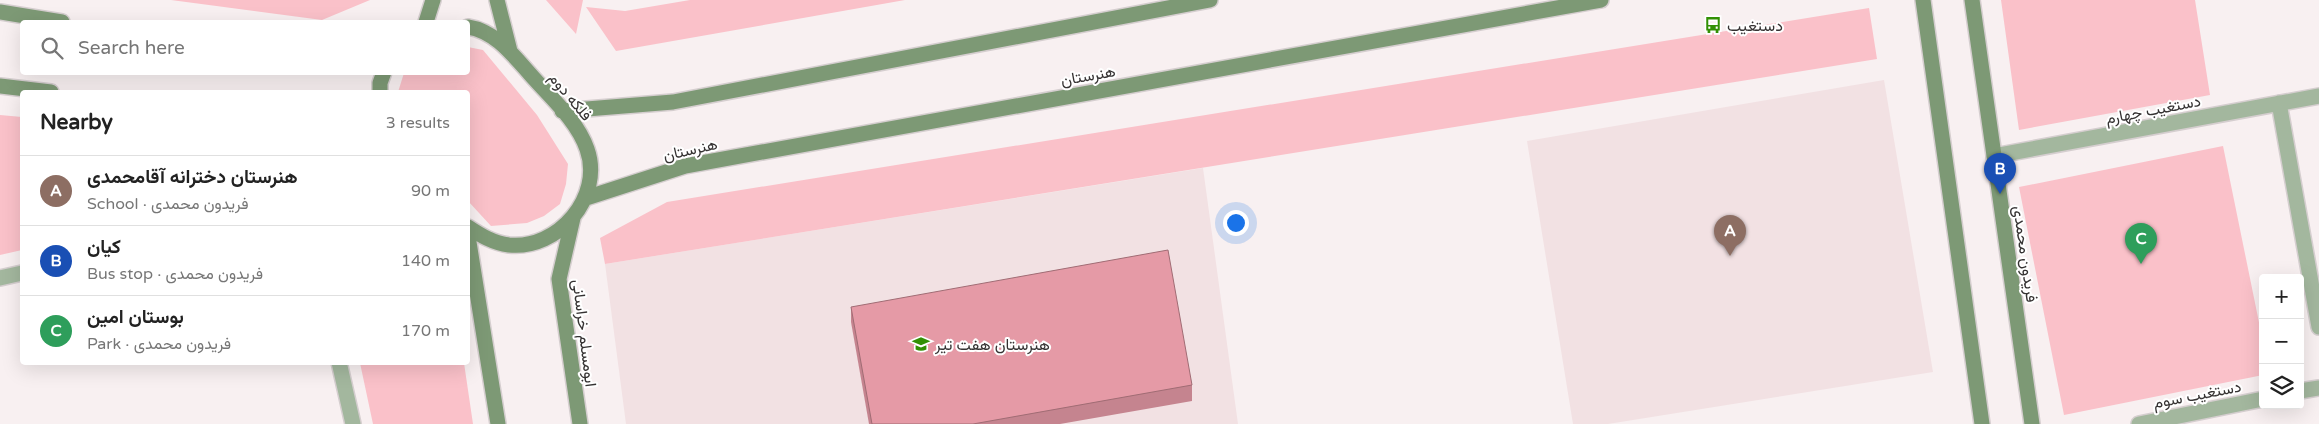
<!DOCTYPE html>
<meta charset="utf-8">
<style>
body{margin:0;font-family:"Varela Round",Vazirmatn,sans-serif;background:#f2f2f2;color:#222}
.controls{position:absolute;right:15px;bottom:15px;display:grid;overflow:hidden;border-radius:5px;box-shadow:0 5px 20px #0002}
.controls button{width:45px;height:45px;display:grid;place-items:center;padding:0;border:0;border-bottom:1px solid #e0e0e0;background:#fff;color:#222;font:25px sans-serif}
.you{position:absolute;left:1235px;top:222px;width:18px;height:18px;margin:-12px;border:4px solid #fff;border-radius:50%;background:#1a73e8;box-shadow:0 0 0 8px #1a73e833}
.badge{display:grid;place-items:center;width:32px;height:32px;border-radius:50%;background:#d93025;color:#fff;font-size:16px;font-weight:700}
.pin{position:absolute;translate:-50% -41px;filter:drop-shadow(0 1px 2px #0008)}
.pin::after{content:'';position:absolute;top:26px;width:18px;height:15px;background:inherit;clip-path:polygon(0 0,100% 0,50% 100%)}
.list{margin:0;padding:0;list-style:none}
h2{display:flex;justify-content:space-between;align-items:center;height:65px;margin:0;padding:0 20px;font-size:21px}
h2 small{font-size:16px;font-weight:400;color:#767676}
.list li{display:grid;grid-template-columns:32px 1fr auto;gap:15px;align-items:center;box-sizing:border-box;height:70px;padding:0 20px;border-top:1px solid #e0e0e0}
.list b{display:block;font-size:19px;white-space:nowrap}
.list p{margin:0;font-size:16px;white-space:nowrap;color:#767676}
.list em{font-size:16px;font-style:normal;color:#767676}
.icon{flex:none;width:28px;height:28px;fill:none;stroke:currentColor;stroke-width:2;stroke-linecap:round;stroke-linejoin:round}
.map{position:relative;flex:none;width:2319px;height:424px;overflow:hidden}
.search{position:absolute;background:#fff;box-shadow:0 5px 20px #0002;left:20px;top:20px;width:450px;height:55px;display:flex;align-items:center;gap:12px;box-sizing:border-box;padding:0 18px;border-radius:5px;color:#767676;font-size:19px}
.panel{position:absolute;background:#fff;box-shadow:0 5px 20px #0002;left:20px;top:90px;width:450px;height:275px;border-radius:5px}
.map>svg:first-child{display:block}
.built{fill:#f2e1e3}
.green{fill:#fac1c9}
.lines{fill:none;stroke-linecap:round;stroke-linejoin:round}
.street-casing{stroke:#d5cecf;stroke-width:18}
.secondary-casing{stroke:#d5cecf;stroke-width:18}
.street{stroke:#a3b79e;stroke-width:15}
.secondary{stroke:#7d9975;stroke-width:15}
.wall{fill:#c5848f}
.building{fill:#e59aa6;stroke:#a06c74}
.labels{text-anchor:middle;stroke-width:4;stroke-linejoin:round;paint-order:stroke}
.poi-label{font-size:16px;fill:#353232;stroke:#fff;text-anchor:start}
.street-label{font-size:16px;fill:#353232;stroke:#fff}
</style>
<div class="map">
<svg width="2319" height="424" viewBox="0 0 2319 424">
<rect width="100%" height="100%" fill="#f8f0f1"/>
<!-- built -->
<path class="built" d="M1884,80L1933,372L1608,424H1573L1527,141Z
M1203,168L1238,424H626L605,264Z"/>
<!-- green -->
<path class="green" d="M171,0H370L322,20Z
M546,0H583L576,34Z
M690,0H905L616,51L586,7L625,11Z
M2001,0H2195L2210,95L2019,130Z
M1869,8L1877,59L605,264L600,238L667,202Z
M468,47L483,50L537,115L568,164L566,184L560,204L544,216L527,223L491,226L468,201V92H398L404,73L468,72Z
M0,115L22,117V250L0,255Z
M2223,146L2263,342V375L2064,415L2019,187Z
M360,363H464L473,424H373Z"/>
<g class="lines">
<!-- street casing -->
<g class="street-casing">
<path id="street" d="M2279,103L2319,327
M1994,156L2319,96
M0,278L22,273
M339,362L353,424
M2300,391L2319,388
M2139,424L2263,399"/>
</g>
<!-- secondary casing -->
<g class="secondary-casing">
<path id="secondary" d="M497,0L510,51
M1923,0L1982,424
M1972,0L2032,424
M0,12L62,22
M426,22L433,0
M468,27C495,31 513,55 530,74C550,97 577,120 587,149C604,197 558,250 509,245C493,243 480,235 468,227
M0,86L51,92
M380,92V83L384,72
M562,111L673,102L1210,0
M586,198L685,166L1601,0
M573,218L559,279L580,424
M468,236L498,424"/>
</g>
<!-- street -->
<use href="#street" class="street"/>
<!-- secondary -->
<use href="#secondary" class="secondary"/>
</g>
<!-- wall -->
<path class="wall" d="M851,307L1192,385V401L1060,424H869L851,322Z"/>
<!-- building -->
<path class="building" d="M1168,250L1192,385L973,424H872L851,307Z"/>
<!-- icons -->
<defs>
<g id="bus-bare" transform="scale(1.35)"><path d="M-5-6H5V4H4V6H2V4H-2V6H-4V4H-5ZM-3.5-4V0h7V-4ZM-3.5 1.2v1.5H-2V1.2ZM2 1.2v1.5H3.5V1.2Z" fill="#329004" stroke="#fff" stroke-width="2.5" paint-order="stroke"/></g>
<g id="school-bare" transform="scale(1.35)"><path d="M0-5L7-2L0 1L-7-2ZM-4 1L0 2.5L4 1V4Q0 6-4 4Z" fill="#329004" stroke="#fff" stroke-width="2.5" paint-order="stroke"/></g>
</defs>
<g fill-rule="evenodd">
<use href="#bus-bare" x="1713" y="25"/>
<use href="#school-bare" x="921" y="344"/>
</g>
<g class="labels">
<!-- poi labels -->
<g class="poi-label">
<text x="1727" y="31">دستغیب</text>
<text x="935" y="350">هنرستان هفت تیر</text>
</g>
<!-- street labels -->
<g class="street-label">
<text transform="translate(1088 75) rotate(-10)" y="6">هنرستان</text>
<text transform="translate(571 96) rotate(50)" y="6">فلکه دوم</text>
<text transform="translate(2153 109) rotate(-11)" y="6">دستغیب چهارم</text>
<text transform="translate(690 149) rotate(-13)" y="6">هنرستان</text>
<text transform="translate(2026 254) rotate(82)" y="6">فریدون محمدی</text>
<text transform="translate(585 333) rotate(83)" y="6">ابومسلم خراسانی</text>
<text transform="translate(2197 394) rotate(-11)" y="6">دستغیب سوم</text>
</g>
</g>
</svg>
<div class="controls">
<button>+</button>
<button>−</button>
<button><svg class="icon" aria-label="layers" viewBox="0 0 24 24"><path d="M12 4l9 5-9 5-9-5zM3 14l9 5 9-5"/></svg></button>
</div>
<div class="you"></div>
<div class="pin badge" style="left:1730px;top:256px;background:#8d6e63">A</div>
<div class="pin badge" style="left:2000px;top:194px;background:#1a4fb4">B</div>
<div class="pin badge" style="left:2141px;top:264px;background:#2e9e5b">C</div>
<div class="search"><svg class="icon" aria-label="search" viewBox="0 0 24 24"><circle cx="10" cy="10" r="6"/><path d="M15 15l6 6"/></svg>Search here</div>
<section class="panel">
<h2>Nearby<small>3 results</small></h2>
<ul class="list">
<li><span class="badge" style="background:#8d6e63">A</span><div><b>هنرستان دخترانه آقامحمدی</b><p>School · فریدون محمدی</p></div><em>90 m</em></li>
<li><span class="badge" style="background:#1a4fb4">B</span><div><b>کیان</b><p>Bus stop · فریدون محمدی</p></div><em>140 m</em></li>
<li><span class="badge" style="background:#2e9e5b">C</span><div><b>بوستان امین</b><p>Park · فریدون محمدی</p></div><em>170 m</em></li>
</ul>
</section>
</div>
